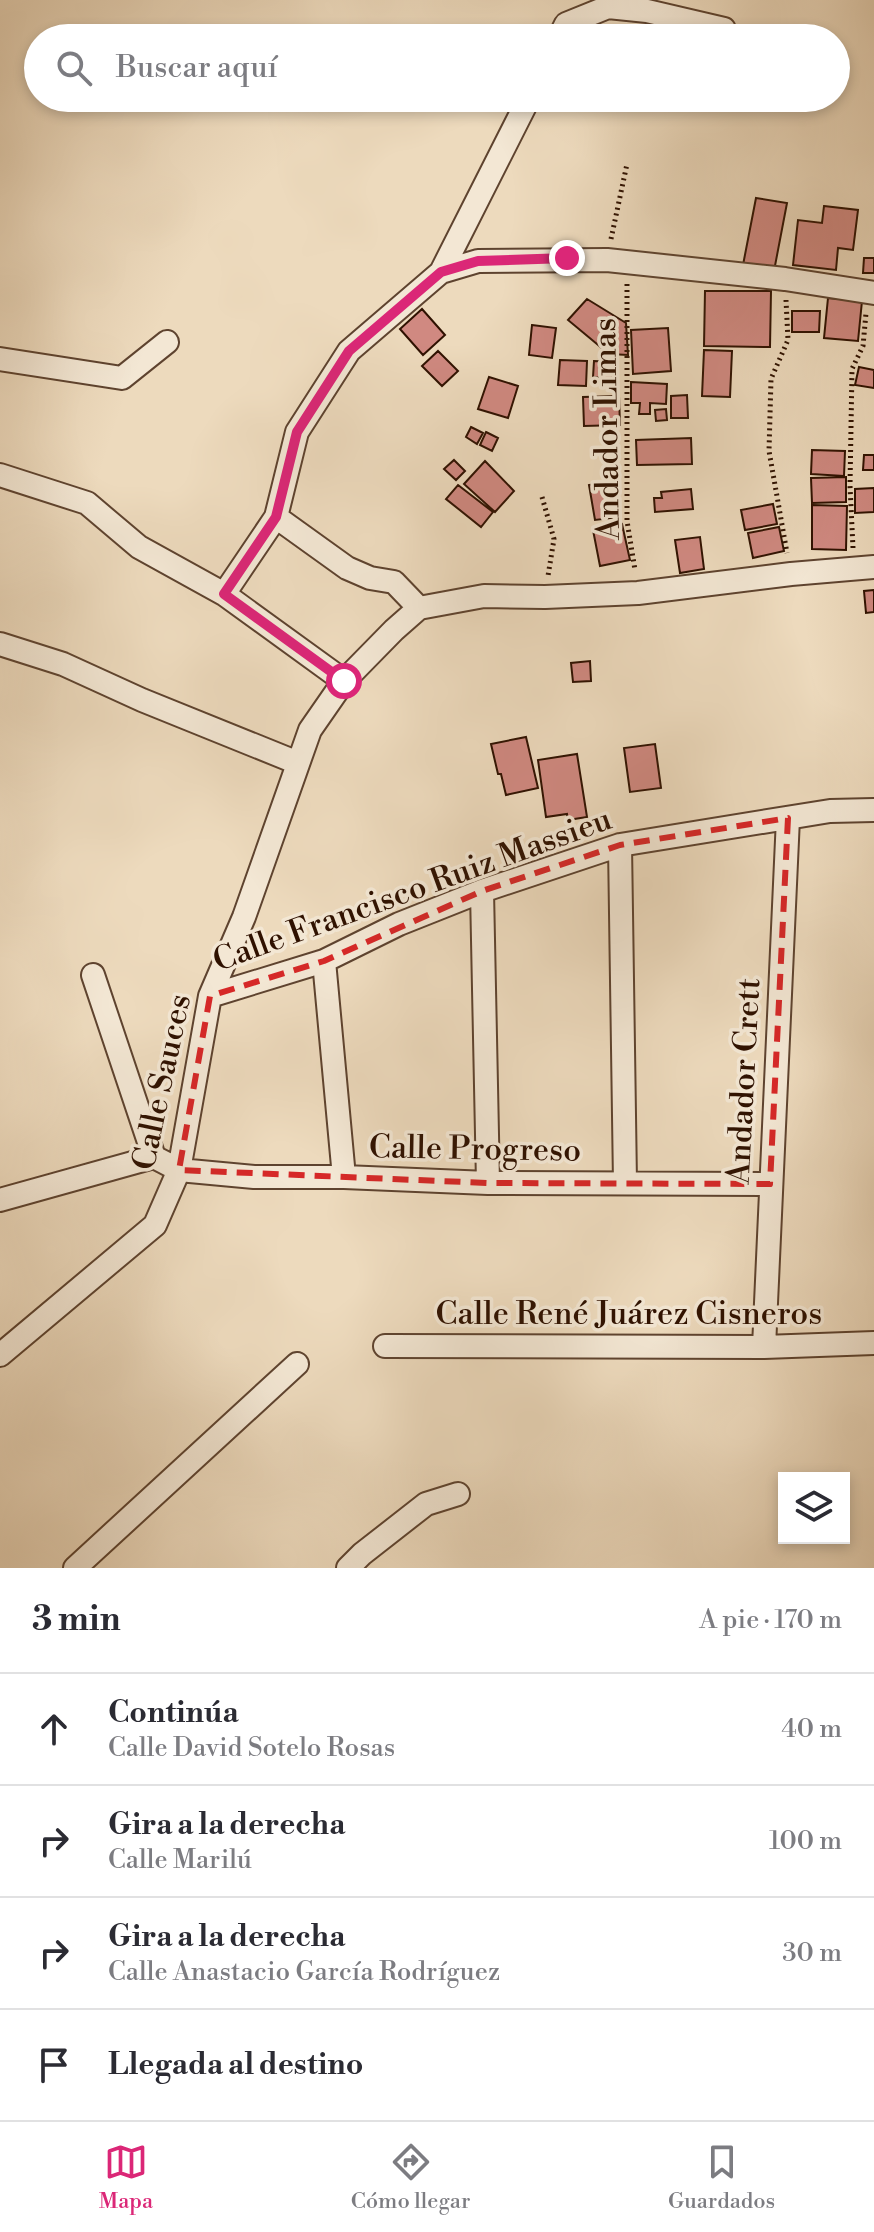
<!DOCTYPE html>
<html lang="es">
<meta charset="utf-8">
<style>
body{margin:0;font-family:"Libre Bodoni",serif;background:#f7f7f7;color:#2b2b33}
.controls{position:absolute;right:24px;bottom:24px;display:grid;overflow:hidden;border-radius:0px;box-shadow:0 4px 12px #0003}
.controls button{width:72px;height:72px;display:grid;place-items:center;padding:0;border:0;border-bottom:2px solid #e1e1e2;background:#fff;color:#2b2b33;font:40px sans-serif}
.stop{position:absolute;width:24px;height:24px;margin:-18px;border:6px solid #db2777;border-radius:50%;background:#fff}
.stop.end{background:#db2777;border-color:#fff;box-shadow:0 2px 8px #0008}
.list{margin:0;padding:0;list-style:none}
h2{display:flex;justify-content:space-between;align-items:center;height:104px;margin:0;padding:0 32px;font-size:34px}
h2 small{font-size:26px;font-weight:400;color:#7c7c81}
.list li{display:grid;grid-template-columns:52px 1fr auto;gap:24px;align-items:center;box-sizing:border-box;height:112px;padding:0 32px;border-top:2px solid #e1e1e2}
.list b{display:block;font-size:30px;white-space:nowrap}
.list p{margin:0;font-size:26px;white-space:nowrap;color:#7c7c81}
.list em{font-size:26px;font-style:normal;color:#7c7c81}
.icon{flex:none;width:44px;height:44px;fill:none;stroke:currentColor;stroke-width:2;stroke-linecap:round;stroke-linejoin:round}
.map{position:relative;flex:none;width:874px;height:1568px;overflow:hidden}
.search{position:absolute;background:#fff;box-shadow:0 4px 12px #0003;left:24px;right:24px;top:24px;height:88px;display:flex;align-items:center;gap:20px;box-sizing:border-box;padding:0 28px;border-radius:44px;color:#7c7c81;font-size:30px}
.sheet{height:552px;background:#fff}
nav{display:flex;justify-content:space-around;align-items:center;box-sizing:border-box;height:112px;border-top:2px solid #e1e1e2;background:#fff;font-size:22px;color:#7c7c81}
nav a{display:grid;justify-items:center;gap:4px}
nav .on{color:#db2777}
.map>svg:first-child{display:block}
.building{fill:#d08981;stroke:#2f1100;stroke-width:2}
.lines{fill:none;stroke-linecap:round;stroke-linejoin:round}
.street-casing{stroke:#5e432f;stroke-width:26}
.path{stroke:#2f1100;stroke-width:5;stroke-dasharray:2 4;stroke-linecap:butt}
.street{stroke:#f3e7d4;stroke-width:22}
.route{stroke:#db2777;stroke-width:10}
.marked{fill:none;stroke:#d62828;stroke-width:6;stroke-dasharray:16 10;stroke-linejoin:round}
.labels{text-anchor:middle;stroke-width:7;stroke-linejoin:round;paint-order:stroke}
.street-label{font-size:32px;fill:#2f1100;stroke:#f3e7d4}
</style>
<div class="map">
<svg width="874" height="1568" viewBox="0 0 874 1568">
<rect width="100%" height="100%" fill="#eddabd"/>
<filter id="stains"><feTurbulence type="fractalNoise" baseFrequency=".0025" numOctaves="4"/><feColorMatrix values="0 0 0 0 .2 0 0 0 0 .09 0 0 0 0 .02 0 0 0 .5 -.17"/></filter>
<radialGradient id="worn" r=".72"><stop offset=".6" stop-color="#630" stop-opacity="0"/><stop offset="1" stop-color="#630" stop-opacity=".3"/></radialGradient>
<!-- building -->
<path class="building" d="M756,198L787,203L774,271L743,265Z
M824,206L858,210L853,250L838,248L836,270L793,265L798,220L822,223Z
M864,258H874V273H863Z
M705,291H771L770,347L704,346Z
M828,298L862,301L858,341L824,338Z
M587,299L626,323L628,355L609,354L568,320Z
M422,309L445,335L423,355L400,329Z
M792,311H820L819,332H792Z
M532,325L556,328L552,358L529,355Z
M668,328L671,371L633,374L631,330Z
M704,350L732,351L730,397L702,396Z
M438,351L458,371L442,386L422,366Z
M560,360L587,361L586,386L558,385Z
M594,361L614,362L612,379L593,377Z
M859,367L874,370V388L855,385Z
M489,377L518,386L508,418L478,409Z
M631,382L667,384L666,404L650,403V414H639L640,403H631Z
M687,395L688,418H671V396Z
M619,396L620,425L584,426L583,397Z
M666,409L667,420L656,421L655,410Z
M471,427L483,433L477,444L466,437Z
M486,432L498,438L492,451L480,445Z
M691,438L692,464L637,465L636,440Z
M812,450L845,451L844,476L811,474Z
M864,455H874V470H863Z
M454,460L465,471L456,480L444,469Z
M485,461L514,491L495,512L464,484Z
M846,477V502L812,503L811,478Z
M606,482L612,518L595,520L589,485Z
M458,485L493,512L481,527L446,499Z
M874,488V512L855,513V489Z
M691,489L693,509L655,512L654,498H662L661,492Z
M773,504L777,524L745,530L741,510Z
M812,505L847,506L846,550L812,549Z
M622,524L630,560L600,566L593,530Z
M779,527L784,551L753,558L748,533Z
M700,537L704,569L680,573L675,540Z
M874,590V612L866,613L864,591Z
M590,661L591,681L573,682L571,663Z
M526,737L538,788L506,795L501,774H498L491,744Z
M655,744L661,788L630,792L624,748Z
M577,754L587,817L568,820L567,814L546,817L538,760Z"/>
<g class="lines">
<!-- street casing -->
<g class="street-casing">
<path id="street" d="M559,38L566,24L608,7L647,11L724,29
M441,272L478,261L607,260L785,279L874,293
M0,359L122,378L167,342
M0,475L87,503L139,547L224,594L344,681
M276,517L347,568L370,578L394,582L419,608
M224,594L276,517L297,432L349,351L441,272L529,98
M0,644L63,664L142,700L298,763
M620,845L625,1183
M482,891L488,1183
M324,961L344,1177
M93,975L154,1157
M210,996L324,961L399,924L482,891L620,845L830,811L874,810
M0,1200L154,1157L179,1170L254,1177H344L488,1183L770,1184
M385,1346L764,1347L874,1343
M764,1347L788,818
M0,1355L155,1225L179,1170L210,996L244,917L310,730L344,681L394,630L419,608L484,596L545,597L638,593L791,574L874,567
M75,1568L297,1364
M348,1568L362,1554L426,1504L458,1494"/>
</g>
<!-- path -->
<path class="path" d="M611,239L627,164
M627,284V521L635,570
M786,300L788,340L771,379L769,451L787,553
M542,497L554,539L548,576
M853,548L850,486L852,369L863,346L866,313"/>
<!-- street -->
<use href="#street" class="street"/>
</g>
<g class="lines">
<!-- route -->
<path class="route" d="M344,681L224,594L276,517L297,432L349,351L441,272L478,261L567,258"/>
</g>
<!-- marked area -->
<path class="marked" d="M788,818L770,1184L488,1183L179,1170L210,996L324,961L482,891L620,845Z"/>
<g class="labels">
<!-- street labels -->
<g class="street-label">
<text transform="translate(606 429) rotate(-91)" y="11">Andador Limas</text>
<text transform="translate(412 889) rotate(-20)" y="11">Calle Francisco Ruiz Massieu</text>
<text transform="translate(743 1081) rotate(-87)" y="11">Andador Crett</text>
<text transform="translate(161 1082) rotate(-78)" y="11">Calle Sauces</text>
<text transform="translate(475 1148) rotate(1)" y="11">Calle Progreso</text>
<text x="629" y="1324">Calle René Juárez Cisneros</text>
</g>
</g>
<rect width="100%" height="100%" filter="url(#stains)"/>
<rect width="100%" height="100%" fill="url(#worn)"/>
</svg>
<div class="controls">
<button><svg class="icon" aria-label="layers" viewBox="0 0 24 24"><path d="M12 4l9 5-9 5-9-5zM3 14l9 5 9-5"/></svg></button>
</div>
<div class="stop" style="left:344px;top:681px"></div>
<div class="stop end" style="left:567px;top:258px"></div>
<div class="search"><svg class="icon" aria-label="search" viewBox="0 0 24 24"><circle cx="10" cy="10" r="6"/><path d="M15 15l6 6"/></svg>Buscar aquí</div>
</div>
<section class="sheet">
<h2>3 min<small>A pie · 170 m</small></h2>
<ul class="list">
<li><svg class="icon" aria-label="ahead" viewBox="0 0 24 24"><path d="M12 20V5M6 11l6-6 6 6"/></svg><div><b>Continúa</b><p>Calle David Sotelo Rosas</p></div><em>40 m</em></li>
<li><svg class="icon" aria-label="right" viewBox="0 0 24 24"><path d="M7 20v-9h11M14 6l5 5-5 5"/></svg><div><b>Gira a la derecha</b><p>Calle Marilú</p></div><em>100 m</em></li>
<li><svg class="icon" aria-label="right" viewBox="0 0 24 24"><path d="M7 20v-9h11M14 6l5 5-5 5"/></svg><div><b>Gira a la derecha</b><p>Calle Anastacio García Rodríguez</p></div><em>30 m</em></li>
<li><svg class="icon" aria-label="arrive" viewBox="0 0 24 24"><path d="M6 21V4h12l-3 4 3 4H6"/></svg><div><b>Llegada al destino</b></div></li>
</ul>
</section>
<nav>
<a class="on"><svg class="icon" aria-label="map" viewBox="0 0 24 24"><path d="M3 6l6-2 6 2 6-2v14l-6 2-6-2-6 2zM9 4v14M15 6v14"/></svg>Mapa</a>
<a><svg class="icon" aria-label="directions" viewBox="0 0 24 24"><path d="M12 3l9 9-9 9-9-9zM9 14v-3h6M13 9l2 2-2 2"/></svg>Cómo llegar</a>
<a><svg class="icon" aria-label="saved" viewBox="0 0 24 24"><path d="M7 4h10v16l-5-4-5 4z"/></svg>Guardados</a>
</nav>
